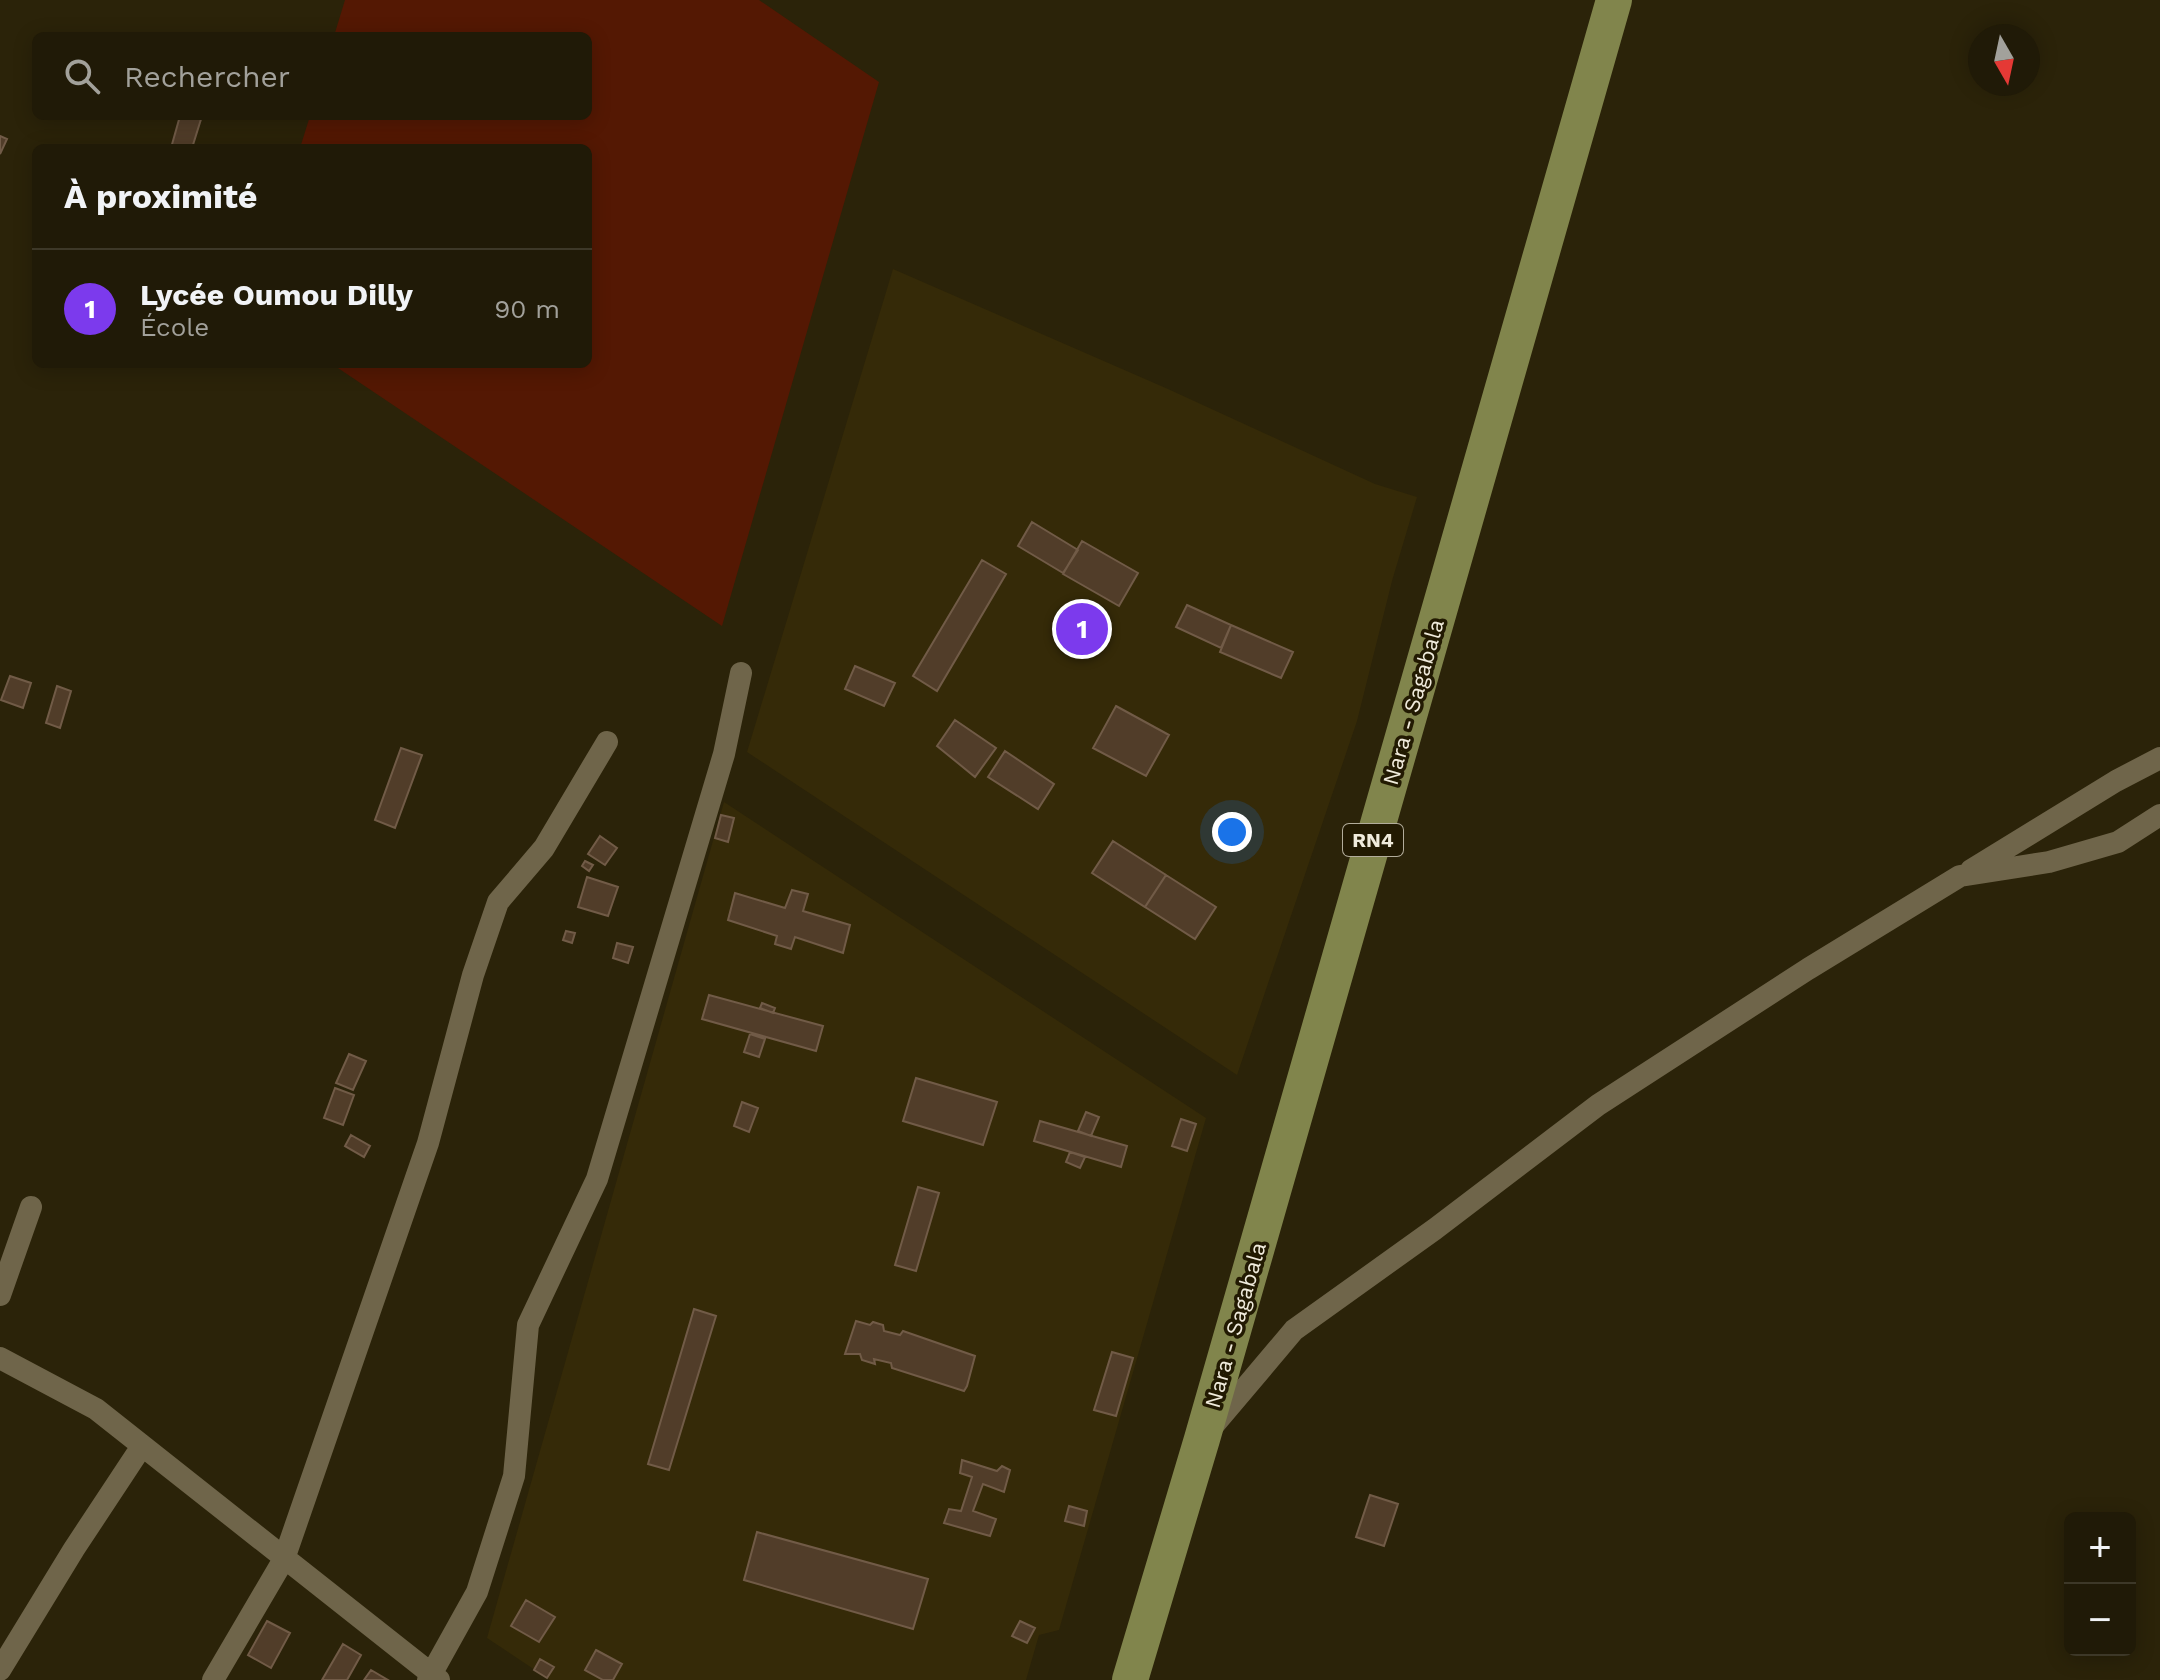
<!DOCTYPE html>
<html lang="fr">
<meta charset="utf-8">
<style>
body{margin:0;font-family:"Work Sans",sans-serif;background:#2d2715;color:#f1f3f6}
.controls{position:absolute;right:24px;bottom:24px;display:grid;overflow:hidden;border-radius:12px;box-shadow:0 4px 20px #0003}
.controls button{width:72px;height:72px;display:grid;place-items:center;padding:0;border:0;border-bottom:2px solid #3d3828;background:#201a07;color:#f1f3f6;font:40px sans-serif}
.compass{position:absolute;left:1968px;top:24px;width:72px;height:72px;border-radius:50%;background:#201a07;box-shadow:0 4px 20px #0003;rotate:171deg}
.you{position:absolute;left:1232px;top:832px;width:28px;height:28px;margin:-20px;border:6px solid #fff;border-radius:50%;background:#1a73e8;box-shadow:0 0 0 12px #1a73e833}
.badge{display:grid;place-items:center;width:52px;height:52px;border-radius:50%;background:#7c3aed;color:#fff;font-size:26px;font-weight:700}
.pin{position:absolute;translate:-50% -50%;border:4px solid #fff;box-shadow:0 2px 8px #0006}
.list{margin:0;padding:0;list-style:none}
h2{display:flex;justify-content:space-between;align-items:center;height:104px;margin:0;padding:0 32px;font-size:34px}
h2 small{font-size:26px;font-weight:400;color:#a2a19b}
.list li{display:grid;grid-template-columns:52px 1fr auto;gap:24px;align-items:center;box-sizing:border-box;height:120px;padding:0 32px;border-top:2px solid #3d3828}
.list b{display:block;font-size:30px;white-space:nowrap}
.list p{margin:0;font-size:26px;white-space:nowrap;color:#a2a19b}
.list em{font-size:26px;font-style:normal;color:#a2a19b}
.icon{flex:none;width:44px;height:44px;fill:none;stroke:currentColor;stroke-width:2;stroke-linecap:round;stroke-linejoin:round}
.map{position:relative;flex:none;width:2160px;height:1680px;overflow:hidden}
.search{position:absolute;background:#201a07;box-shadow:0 4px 20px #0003;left:32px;top:32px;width:560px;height:88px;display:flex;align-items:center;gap:20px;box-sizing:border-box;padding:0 28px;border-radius:12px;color:#a2a19b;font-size:30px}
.panel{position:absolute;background:#201a07;box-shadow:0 4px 20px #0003;left:32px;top:144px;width:560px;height:224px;border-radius:12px}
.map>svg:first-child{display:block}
.built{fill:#352a08}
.green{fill:#541803}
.building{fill:#513d29;stroke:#715b47;stroke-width:2}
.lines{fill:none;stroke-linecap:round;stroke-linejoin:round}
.minor{stroke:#6f654a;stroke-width:22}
.primary{stroke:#81854c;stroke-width:36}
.labels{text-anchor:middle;stroke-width:7;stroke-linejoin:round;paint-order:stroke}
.shield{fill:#221a02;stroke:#b2ac9b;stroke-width:2}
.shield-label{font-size:20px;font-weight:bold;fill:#f0ebdc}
.street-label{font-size:22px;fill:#f0ebdc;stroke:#221a02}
</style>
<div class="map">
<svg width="2160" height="1680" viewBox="0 0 2160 1680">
<rect width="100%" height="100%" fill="#2b2309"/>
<!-- built -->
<path class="built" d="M893,269L1168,389L1375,484L1417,497L1392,581L1357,721L1237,1075L747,752Z
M724,802L1206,1118L1059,1630L1039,1635L1026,1680H550L487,1638Z"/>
<!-- green -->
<path class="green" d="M345,0H759L879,82L722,626L332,364H588V148H300L310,116H588V36H334Z"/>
<!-- building -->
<path class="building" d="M180,116H202L192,148H171Z
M0,136L7,139L0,154Z
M1032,522L1078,550L1063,573L1018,546Z
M1082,541L1138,573L1119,606L1063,574Z
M982,560L1006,574L937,691L913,676Z
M1187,605L1231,625L1221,648L1176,627Z
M1231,625L1293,652L1281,678L1220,652Z
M855,666L895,683L884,706L845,689Z
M10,676L31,683L23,708L1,700Z
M57,686L71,691L60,728L46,723Z
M1116,706L1169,735L1146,776L1093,748Z
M955,720L996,748L975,777L937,746Z
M401,748L422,755L395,828L375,820Z
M1005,751L1054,784L1038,809L988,777Z
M721,815L734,818L728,842L715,838Z
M600,836L617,848L605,865L588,854Z
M1113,841L1166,875L1145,907L1092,873Z
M585,861L593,865L589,871L582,866Z
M1166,875L1216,907L1195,939L1145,907Z
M587,877L618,887L608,916L578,907Z
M792,890L808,894L803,911L850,925L843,953L795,937L791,949L775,944L777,936L728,920L735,893L785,908Z
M566,931L575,933L572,943L563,940Z
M617,943L633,947L628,963L613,958Z
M709,995L823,1026L816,1051L702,1019Z
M762,1003L775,1008L773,1013L760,1008Z
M750,1034L765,1039L759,1057L744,1052Z
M349,1054L366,1061L353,1090L336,1083Z
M916,1078L997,1102L983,1145L903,1121Z
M335,1088L354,1095L343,1125L324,1118Z
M742,1102L758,1108L749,1132L734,1126Z
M1086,1112L1099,1117L1091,1136L1078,1131Z
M1181,1119L1196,1124L1187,1151L1172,1146Z
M1040,1121L1127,1146L1121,1167L1034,1141Z
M351,1135L370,1146L364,1157L345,1146Z
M1070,1152L1085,1157L1080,1168L1066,1162Z
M918,1187L939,1193L916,1271L895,1265Z
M694,1309L716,1316L669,1470L648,1464Z
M856,1321L870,1325L873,1322L883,1325L884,1331L900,1335L903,1331L975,1356L967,1386L964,1391L892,1368L891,1363L874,1359L875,1364L862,1360L860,1354H845Z
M1112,1352L1133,1358L1116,1416L1094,1410Z
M962,1460L997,1471L1002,1466L1010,1470L1004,1492L983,1484L973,1511L996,1519L990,1536L944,1523L949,1509L961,1511L972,1477L960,1473Z
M1370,1495L1398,1504L1384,1546L1356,1537Z
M1069,1506L1087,1511L1084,1526L1065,1521Z
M757,1532L928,1579L913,1629L744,1580Z
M526,1600L555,1617L539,1642L511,1626Z
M267,1621L290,1633L271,1668L248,1655Z
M1020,1621L1035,1628L1027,1643L1012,1636Z
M343,1644L361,1655L347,1680H322Z
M596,1650L622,1664L613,1680H603L585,1670Z
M540,1659L554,1667L547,1678L534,1670Z
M371,1670L388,1680H364Z"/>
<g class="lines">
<!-- minor -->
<path class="minor" d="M1971,870L2116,781L2160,758
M0,1295L31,1207
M0,1358L96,1409L439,1680
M1213,1426L1294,1330L1435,1229L1598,1105L1808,969L1960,876L2049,862L2118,842L2160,815
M0,1670L74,1549L142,1446
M213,1680L284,1559L428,1143L473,975L498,902L544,848L607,742
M428,1680L477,1592L514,1476L528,1325L597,1179L724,754L741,673"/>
<!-- primary -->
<path class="primary" d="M1130,1680L1202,1439L1614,0"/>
</g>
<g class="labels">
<!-- shield labels -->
<rect class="shield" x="1343" y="824" width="60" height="32" rx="6"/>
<g class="shield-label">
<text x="1373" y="847">RN4</text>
</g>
<!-- street labels -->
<g class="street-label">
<text transform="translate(1413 702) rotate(-74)" y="8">Nara - Sagabala</text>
<text transform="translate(1235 1325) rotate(-74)" y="8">Nara - Sagabala</text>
</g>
</g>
</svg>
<div class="controls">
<button>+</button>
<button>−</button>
</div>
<svg class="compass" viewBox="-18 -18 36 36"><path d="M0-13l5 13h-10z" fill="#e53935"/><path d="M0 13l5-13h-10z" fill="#a2a19b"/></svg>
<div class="you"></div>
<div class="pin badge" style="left:1082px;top:629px">1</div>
<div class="search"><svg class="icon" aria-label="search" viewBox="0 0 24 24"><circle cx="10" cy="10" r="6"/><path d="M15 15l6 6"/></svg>Rechercher</div>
<section class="panel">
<h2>À proximité<small></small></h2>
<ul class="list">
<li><span class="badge">1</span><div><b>Lycée Oumou Dilly</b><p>École</p></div><em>90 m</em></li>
</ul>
</section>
</div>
